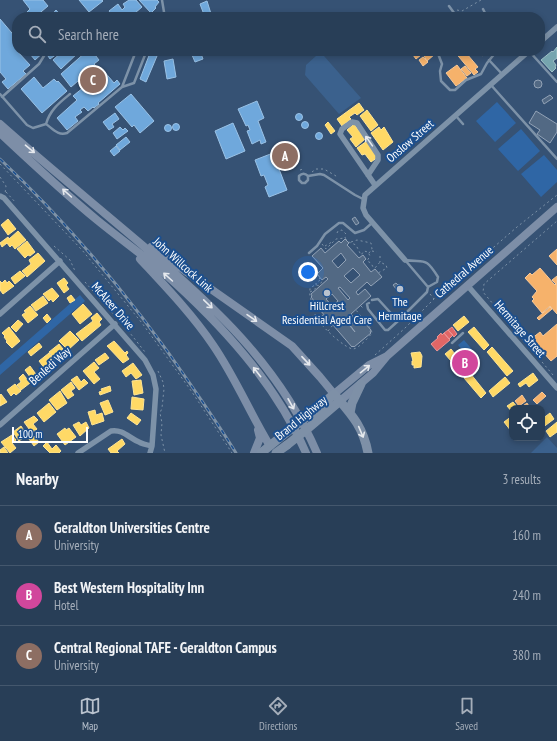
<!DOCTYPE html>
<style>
body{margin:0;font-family:"PT Sans Narrow",sans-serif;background:#344961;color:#f1f3f6}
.controls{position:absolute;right:12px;bottom:12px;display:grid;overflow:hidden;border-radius:8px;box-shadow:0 2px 6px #0003}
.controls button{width:36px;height:36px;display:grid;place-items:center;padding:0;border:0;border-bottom:1px solid #44576d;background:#283e57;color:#f1f3f6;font:20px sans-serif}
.scale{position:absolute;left:12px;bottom:10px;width:76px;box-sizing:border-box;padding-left:4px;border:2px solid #fff;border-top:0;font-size:11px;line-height:14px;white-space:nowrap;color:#fff;-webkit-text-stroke:3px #1b4f8f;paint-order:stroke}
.you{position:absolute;left:308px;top:272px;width:14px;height:14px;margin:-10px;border:3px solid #fff;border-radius:50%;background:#1a73e8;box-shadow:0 0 0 6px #1a73e833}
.badge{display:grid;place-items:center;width:26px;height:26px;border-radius:50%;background:#b9c2ce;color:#fff;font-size:13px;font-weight:700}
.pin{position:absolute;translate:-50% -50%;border:2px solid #fff;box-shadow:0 1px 4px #0006}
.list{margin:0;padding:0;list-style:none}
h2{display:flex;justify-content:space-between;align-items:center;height:52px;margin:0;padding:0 16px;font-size:17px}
h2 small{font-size:13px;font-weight:400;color:#a5aeba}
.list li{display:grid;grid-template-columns:26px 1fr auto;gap:12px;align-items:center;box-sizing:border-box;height:60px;padding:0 16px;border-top:1px solid #44576d}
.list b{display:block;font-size:15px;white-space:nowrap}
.list p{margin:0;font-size:13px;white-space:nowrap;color:#a5aeba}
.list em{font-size:13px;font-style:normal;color:#a5aeba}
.icon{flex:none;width:22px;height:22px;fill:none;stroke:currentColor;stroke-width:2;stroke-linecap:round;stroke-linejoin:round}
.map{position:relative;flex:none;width:557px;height:453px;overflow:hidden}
.search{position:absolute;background:#283e57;box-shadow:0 2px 6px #0003;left:12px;right:12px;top:12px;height:44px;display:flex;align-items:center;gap:10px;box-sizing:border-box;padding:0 14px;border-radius:16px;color:#a5aeba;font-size:15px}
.sheet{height:232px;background:#283e57}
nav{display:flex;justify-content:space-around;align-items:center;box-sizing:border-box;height:56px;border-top:1px solid #44576d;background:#283e57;font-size:11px;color:#a5aeba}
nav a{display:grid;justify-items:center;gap:2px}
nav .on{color:#b9c2ce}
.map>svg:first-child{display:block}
.green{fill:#2f66a5}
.water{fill:#3b618d}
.homes{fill:#ffd966;stroke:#ffe494}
.shops{fill:#e06666;stroke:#e99494}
.schools{fill:#6fa8dc;stroke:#9ac2e6}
.health{fill:#f6b26b;stroke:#f9c997}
.public{fill:#76a5af;stroke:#9fc0c7}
.building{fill:#526984;stroke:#92a2b6;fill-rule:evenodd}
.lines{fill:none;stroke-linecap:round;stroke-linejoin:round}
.path{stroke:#7d92a8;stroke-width:1;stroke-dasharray:2 3;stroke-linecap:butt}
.service{stroke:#7d92a8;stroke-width:2.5}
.minor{stroke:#7d92a8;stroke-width:5.5}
.primary{stroke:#7d8ea7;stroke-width:8}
.trunk{stroke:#7e90a7;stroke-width:9}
.rail-casing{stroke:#7e92a7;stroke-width:3}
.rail{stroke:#1b4f8f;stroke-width:1.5;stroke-dasharray:4.5;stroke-linecap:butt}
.trunk-bridge{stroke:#7e90a7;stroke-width:9}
.oneway{stroke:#e5e9ee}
.oneway2{stroke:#e5e8ed}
.oneway3{stroke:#e5e9ed}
.poi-dot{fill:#b9c2ce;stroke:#1b4f8f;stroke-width:1.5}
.labels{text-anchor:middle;stroke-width:4;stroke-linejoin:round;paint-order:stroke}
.street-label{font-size:12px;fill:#fff;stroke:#1b4f8f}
.poi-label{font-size:12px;fill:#fff;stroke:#1b4f8f}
</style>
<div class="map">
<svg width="557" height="453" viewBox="0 0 557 453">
<rect width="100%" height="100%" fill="#365274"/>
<!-- green -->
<path class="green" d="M497,102L516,123L495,142L476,121Z
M521,129L540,151L518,171L498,149Z
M544,155L557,170V182L541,197L521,174Z
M80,295L85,301L0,375V365Z
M464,340L476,354L470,359L458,345Z"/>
<!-- water -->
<path class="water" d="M316,56H324L361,98L339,114L305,75L306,65Z
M547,437L557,448V453H531Z"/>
<!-- homes -->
<path class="homes" d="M359,103L364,110L357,115L355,113L349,117L351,119L342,126L337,119Z
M367,110L378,125L371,131L360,116Z
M328,122L335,131L331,134L325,125Z
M354,124L365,139L356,147L350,139L353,137L347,130Z
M379,127L381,130L384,127L393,142L383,150L371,133Z
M367,141L378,157L371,162L365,154L362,155L357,148Z
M8,219L16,229L8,235L1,225Z
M18,231L26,240L15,249L12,245L10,247L7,243L2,247L0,243L8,237L9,239Z
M27,241L35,252L30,256L28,255L25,258L17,249Z
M38,253L45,261L27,277L22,271L31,264L29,260Z
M20,271L25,276L15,284L11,278Z
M64,278L68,283L66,285L69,289L64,293L57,283Z
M5,280L7,283L9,281L14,286L3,294L0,290V281L2,283Z
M52,288L59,296L53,302L51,299L49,301L43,294Z
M71,295L75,300L70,303L67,298Z
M43,296L48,303L36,311L31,305Z
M83,304L92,314L80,324L72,314Z
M30,306L38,315L28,323L22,315L26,312L24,311Z
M97,313L102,319L99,322L101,325L82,341L76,334L93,321L91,318Z
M47,314L51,319L47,323L43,318Z
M464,316L469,322L458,331L453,325Z
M18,320L23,324L16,332L11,327Z
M9,327L20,341L12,348L6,342L7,341L4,337L5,336L2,333Z
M474,327L489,345L484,350L468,332Z
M70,331L79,340L68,350L59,341Z
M114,341L125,353L127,351L128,353L126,355L129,359L123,363L107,346Z
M39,343L42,347L31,356L28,352Z
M59,344L63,349L57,354L59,356L55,360L49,352Z
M492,347L513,371L507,376L487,352Z
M451,349L467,369L462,374L445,354Z
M420,352L422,356L421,367L414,368V365H412V361H413L411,353Z
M49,353L55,362L45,369L39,361Z
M105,353L109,358L99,365L95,360Z
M94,362L99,368L94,372L100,379L94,384L83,371Z
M133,363L142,375L136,379L131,373L126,377L122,371Z
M30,366L38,377L33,381L25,370Z
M470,373L486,393L481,398L464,378Z
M533,373L538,380L529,387L526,383L520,387L518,384Z
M23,374L30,383L21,390L17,385L21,382L19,378Z
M77,376L81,382L84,379L88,383L79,390L71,380Z
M505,377L510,383L493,397L489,391Z
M141,380L143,393L134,395L132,381Z
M71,382L75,388L71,391L74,395L68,399L61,390Z
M15,384L21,391L16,395L14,393L11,396L7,390Z
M110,386L111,391L100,395L99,392L102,391L101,389Z
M60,391L67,403L57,410L49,400Z
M1,394L7,402L0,406V395Z
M132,397L144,399L143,410L131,409Z
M108,400L113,412L105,415L100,403Z
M513,402L518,408H512V412L507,406Z
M49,403L56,412L44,422L37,413Z
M95,410L96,415L102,413L104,421L92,425L88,412Z
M131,413L141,420L137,425L127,418Z
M550,413L554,419L542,428V419Z
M34,416L38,420L33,424L37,429L32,433L24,422Z
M512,416V431H511L504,422Z
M79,422L81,425L86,422L89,428L80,436L73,425Z
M557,422V432L550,437L546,431Z
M21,426L27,435L19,441L13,432Z
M65,428L66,430L69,428L76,437L65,445L57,434Z
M12,435L16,440L12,443L16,448L10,453L1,442Z
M34,436L39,442L34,446L29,439Z
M122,439L125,444L117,451L119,453H111L108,449Z
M47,442L52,449L56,445L61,451L59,453H50L43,446Z
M4,447L8,453H0V450Z"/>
<!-- shops -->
<path class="shops" d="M452,327L457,334L454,337L448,330Z
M448,330L453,335L449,339L444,333Z
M441,333L442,335L444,333L450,340L437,351L431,344L438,338L437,337Z"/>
<!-- schools -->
<path class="schools" d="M23,0H43L48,6L35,17H31L27,12L30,9Z
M79,0H102L103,1L89,12Z
M129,0H136L142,7L135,13L138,17H114L109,11L118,4L122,10L125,7L123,4Z
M139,0H157L159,2L155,7L156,8L151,13Z
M207,1L212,17H203L202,13L203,12L200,4Z
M56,10L62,17H50Z
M0,19L17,39V51L30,65L23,71L26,74L8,89L2,82L6,79L0,72Z
M33,51H45L35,60L30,54Z
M55,51H61L50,59L48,56Z
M63,51H80L61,69L53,60Z
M87,51H92L99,60L94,64L96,66L81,79L86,85L103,70L114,83L117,80L120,84L98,103L99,104L94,108L93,107L88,111L84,107L80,110L82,112L75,117L78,121L67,130L57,118L77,100L73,96L84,87L78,81L71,87L61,74Z
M170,51H179L180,54L171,55Z
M193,51H200L203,59L195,62L192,55L194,54Z
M150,53L157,56L146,82L140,79Z
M173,59L176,77L167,79L164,61Z
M34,77L43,88L54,79L57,82L58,81L67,91L42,113L21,89Z
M131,94L154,121L140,133L134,125L132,127L115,107Z
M257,101L264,118L258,121L266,142L261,144L260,140L252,144L247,131L250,130L248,125L246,126L238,109Z
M115,113L119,119L112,124L114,127L109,130L103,122Z
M295.5 117a3.5 3.5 0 1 1 7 0a3.5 3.5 0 1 1-7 0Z
M301.5 125a3.5 3.5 0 1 1 7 0a3.5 3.5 0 1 1-7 0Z
M233,123L245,151L226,159L215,131Z
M172.5 127a3.5 3.5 0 1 1 7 0a3.5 3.5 0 1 1-7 0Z
M164.5 128a3.5 3.5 0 1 1 7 0a3.5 3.5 0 1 1-7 0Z
M120,127L123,130L125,128L128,131L117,139L113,133Z
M315.5 136a3.5 3.5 0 1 1 7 0a3.5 3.5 0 1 1-7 0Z
M126,137L130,142L120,150L116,145Z
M116,146L120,151L114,156L110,151Z
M273,153L287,190L269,197L265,187L268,185L264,175L261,176L255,160Z"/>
<!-- health -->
<path class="health" d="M410,51H418L421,55L416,59Z
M429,51H432L435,54L427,61L424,56Z
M454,51H471L467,54L478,67L475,69L478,72L474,75Z
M478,51H488L482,56Z
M423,57L428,62L423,66L419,60Z
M457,65L467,78L456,86L446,73Z
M465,66L471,73L467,76L461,69Z
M557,249V265L549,256Z
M540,268L555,285L556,284L552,280L557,276V314L550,306L542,313L532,301L534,299L532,297L537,291L525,278L530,273L532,275Z
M550,307L552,309L539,320L537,318Z
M557,324V356L551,361L531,339L540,332L543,336Z
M542,392L546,396L537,404L533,400Z
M522,395L526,401L519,406L515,401Z
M527,403L530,408H520Z"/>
<!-- public -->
<path class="public" d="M557,47V58L553,61L556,65L555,67L556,68L552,72L541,60L552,51L553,52Z"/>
<!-- building -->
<path class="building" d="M534 84a4 4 0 1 1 8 0a4 4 0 1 1-8 0Z
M550,95L553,98L544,104L542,100Z
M536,111L557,124V132L550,143L537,134L540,130L529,123Z
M355,217L359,223L356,225L352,219Z
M345,239L349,243L347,245L359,258L363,255L366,259L363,262L371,272L375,269L382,277L371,286L367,282L356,292L358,295L365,289L371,296L351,314L354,318L358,315L371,330L370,332L371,333L354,347L353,346L352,347L313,302L314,301L311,297L312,296L311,294L328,279L326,277L322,280L317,274L323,268L312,256L321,248L325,253L339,241L341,243ZM341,253L346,260L338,268L332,261ZM353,268L360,275L351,283L344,276ZM340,287L350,298L348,300L338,288ZM332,294L338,301L332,306L326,299ZM347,318L353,323L350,325L355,332L345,320Z
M396,283L398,285L399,284L403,289L399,291L398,289L397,290L393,285Z"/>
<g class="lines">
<!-- path -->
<path class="path" d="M457,10L462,11L481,0
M446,17L450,13
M0,164L82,250L142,323L192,392L232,453
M300,170L303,169
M312,172L316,169H324L336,176L337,178
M0,177L6,186L5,194
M6,192L16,203
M337,233L338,231L342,230L346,234L345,238
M351,242L357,240L371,243L372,249L369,253
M322,244L326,249L336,239L345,238L349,242L356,245L361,255L364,251L368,252L370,256L367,261L371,263L373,267L375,268L380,262L386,265L387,268L378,273
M54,246L70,260L75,271
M325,246L332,242
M372,251L377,252
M380,256V262
M312,271L320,279
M85,282L115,316L126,325L130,333L145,352
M310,292C314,290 317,289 316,283L320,280L322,281L320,285C318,286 316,285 315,285L310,288C310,293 309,298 312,301
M430,294L434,299
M314,300L312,304L318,324L322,325C327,331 345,348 353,349C358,349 369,337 372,333L371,329L356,310
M361,306L364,309
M317,317L324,315
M328,331L333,325
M375,355L404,329L434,299L517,227L557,195
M158,371L163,382L164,389L162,408L160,413L162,423L161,435L165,453
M553,375L483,292L484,284L557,221"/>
<!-- service -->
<path class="service" d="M449,6L457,17
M483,9L487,17
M81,17L84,14
M161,17L164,12L162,0
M437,51L442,64L440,71L441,81L450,90H455L466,80L481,74L487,63L496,52
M529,51L557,82
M489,60L502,74
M491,85L557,159
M122,87L134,83L145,55L143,51
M0,94L27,125L33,128L46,124C53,129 58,136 67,133L122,87L136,51
M2,97L39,64L47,51
M456,116L463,124
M46,124C50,110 59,103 70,94
M308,176V180L305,183H302L299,180V176C302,173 305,173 308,176L320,174L324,175L355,195L363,199
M309,253L317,246L325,234L339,223H343L355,233L364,230L372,223
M405,260L428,287
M369,303L367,304L368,309L385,330H388L398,321L378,299L372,300
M398,321L427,292L428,287L437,282L438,277C425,256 425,263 405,260
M452,343L463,333"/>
<!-- minor -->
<path class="minor" d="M540,42L557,27
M368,175L378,160V155L357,123L352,122L342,129L340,134L375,185
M0,196L4,198L145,360L153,375L156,389L152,446L150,453
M405,260L366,215L363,208L365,195L529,51
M467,285L557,388
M0,314L60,261
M0,425L115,324
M78,453L111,431C123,429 129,438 139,442C142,444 147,445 152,446"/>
<!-- primary -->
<path class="primary" d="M0,124C46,165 94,204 141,244C213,305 279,365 317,453
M0,133C32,163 64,193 97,220C119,238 143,255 164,273C221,324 275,382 306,453
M151,247L292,346L320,377L334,394L369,365L387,356
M140,259C165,286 192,314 213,345C235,377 250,413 270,446
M340,401L373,373L387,356L557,207
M254,453L260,438L258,430"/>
<!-- trunk -->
<path class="trunk" d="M350,413L352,403L361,384
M311,414L334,394C351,414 363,426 368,453
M306,430L340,401
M261,453L282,436
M276,453L287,445"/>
<!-- rail casing -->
<g class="rail-casing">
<path id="rail" d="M0,159C72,227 135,303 191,385C206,407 222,430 236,453"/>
</g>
<!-- rail -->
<use href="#rail" class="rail"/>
<!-- trunk-bridge -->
<path class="trunk-bridge" d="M282,436L311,414
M287,445L306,430"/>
</g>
<!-- one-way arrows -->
<defs><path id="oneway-shaft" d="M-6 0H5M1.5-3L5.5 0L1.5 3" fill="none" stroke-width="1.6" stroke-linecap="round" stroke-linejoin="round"/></defs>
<use class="oneway" href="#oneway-shaft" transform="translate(369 141) rotate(-125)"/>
<g class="oneway2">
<use href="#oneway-shaft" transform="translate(30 149) rotate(40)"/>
<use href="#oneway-shaft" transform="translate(67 193) rotate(-138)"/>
<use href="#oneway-shaft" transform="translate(168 277) rotate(-138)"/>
<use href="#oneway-shaft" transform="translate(208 304) rotate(44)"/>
<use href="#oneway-shaft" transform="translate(252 318) rotate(35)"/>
<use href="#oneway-shaft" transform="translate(306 361) rotate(47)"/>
<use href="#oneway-shaft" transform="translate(365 369) rotate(-39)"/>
<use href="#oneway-shaft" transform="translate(257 372) rotate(-128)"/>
<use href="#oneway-shaft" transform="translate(291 404) rotate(61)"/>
</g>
<use class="oneway3" href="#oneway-shaft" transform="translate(361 432) rotate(67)"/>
<!-- markers -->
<g class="poi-dot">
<circle cx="400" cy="289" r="4"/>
<circle cx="327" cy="293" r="4"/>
</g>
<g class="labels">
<!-- street labels -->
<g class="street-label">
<text transform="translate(410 141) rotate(-41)" y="4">Onslow Street</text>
<text transform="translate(183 265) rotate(42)" y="4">John Willcock Link</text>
<text transform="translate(464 272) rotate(-41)" y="4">Cathedral Avenue</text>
<text transform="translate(113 306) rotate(49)" y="4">McAleer Drive</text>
<text transform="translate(520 329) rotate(49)" y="4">Hermitage Street</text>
<text transform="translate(50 366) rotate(-41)" y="4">Benledi Way</text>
<text transform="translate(301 418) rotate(-39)" y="4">Brand Highway</text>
</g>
<!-- poi labels -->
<g class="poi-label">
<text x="400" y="306">The<tspan x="400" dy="14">Hermitage</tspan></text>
<text x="327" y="310">Hillcrest<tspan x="327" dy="14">Residential Aged Care</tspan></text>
</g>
</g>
</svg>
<div class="controls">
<button><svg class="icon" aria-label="locate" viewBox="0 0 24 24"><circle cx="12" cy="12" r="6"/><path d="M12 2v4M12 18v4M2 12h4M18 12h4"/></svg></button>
</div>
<div class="scale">100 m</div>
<div class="you"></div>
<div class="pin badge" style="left:285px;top:156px;background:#8d6e63">A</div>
<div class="pin badge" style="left:465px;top:363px;background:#d1479c">B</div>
<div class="pin badge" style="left:93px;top:80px;background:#8d6e63">C</div>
<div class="search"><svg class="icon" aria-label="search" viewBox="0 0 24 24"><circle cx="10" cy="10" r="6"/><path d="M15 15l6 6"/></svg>Search here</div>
</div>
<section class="sheet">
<h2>Nearby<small>3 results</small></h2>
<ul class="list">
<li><span class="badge" style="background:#8d6e63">A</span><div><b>Geraldton Universities Centre</b><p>University</p></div><em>160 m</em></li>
<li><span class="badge" style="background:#d1479c">B</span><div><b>Best Western Hospitality Inn</b><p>Hotel</p></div><em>240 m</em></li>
<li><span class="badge" style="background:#8d6e63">C</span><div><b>Central Regional TAFE - Geraldton Campus</b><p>University</p></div><em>380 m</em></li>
</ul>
</section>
<nav>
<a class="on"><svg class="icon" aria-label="map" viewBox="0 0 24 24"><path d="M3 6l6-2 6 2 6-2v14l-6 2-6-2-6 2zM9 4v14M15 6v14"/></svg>Map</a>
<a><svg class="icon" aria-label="directions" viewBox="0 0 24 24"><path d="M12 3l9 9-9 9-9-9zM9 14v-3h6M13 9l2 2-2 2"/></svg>Directions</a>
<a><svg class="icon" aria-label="saved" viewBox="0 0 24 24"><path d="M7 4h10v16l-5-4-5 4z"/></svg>Saved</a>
</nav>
